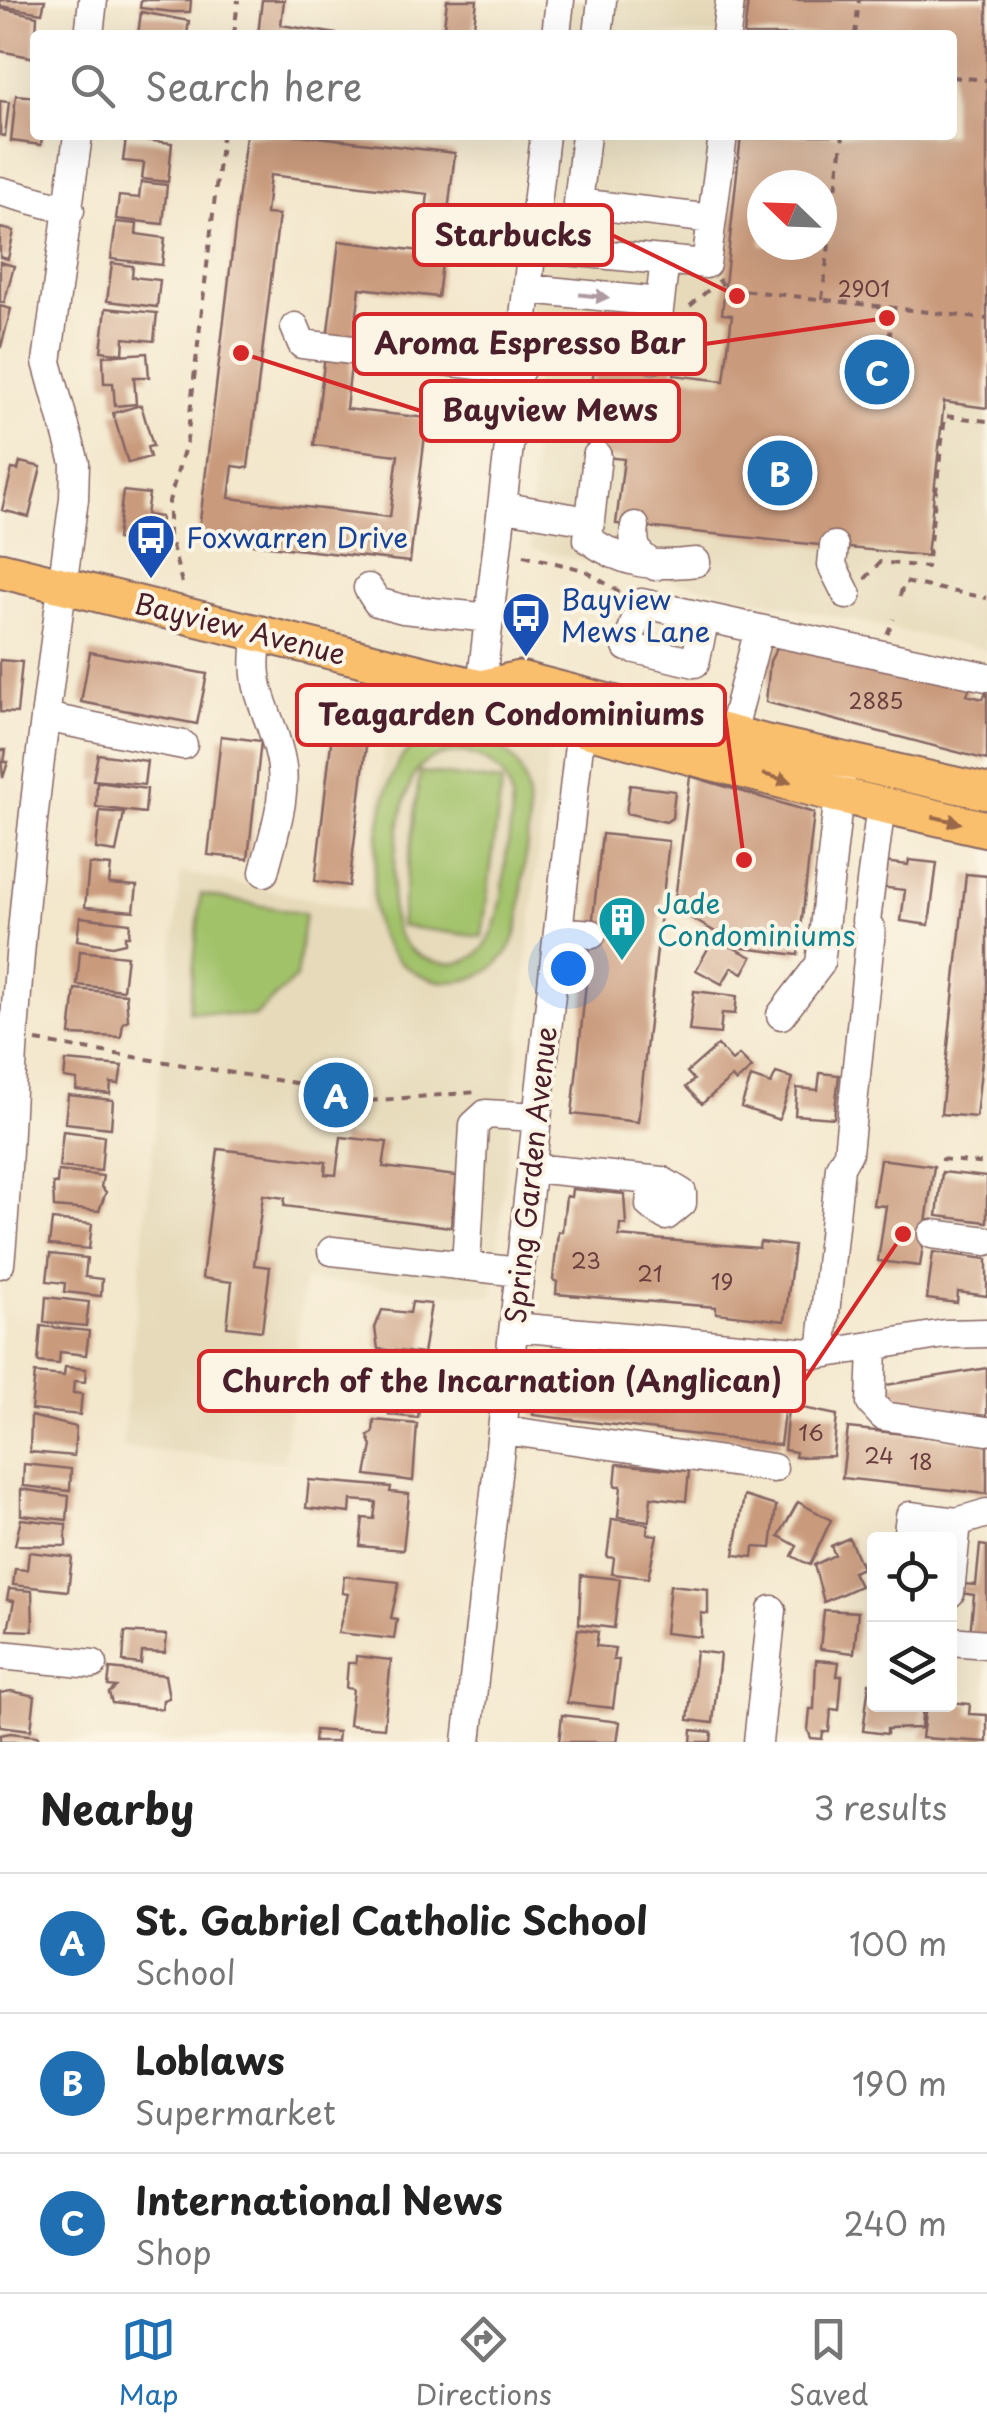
<!DOCTYPE html>
<style>
body{margin:0;font-family:"Playpen Sans",sans-serif;background:#f2f2f2;color:#222}
.controls{position:absolute;right:30px;bottom:30px;display:grid;overflow:hidden;border-radius:10px;box-shadow:0 10px 40px #0002}
.controls button{width:90px;height:90px;display:grid;place-items:center;padding:0;border:0;border-bottom:2px solid #e0e0e0;background:#fff;color:#222;font:50px sans-serif}
.compass{position:absolute;left:747px;top:170px;width:90px;height:90px;border-radius:50%;background:#fff;box-shadow:0 10px 40px #0002;rotate:293deg}
.you{position:absolute;left:568px;top:968px;width:35px;height:35px;margin:-25px;border:8px solid #fff;border-radius:50%;background:#1a73e8;box-shadow:0 0 0 15px #1a73e833}
.badge{display:grid;place-items:center;width:65px;height:65px;border-radius:50%;background:#1f6fb2;color:#fff;font-size:32px;font-weight:700}
.pin{position:absolute;translate:-50% -50%;border:5px solid #fff;box-shadow:0 2px 10px #0006}
.list{margin:0;padding:0;list-style:none}
h2{display:flex;justify-content:space-between;align-items:center;height:130px;margin:0;padding:0 40px;font-size:42px}
h2 small{font-size:32px;font-weight:400;color:#767676}
.list li{display:grid;grid-template-columns:65px 1fr auto;gap:30px;align-items:center;box-sizing:border-box;height:140px;padding:0 40px;border-top:2px solid #e0e0e0}
.list b{display:block;font-size:38px;white-space:nowrap}
.list p{margin:0;font-size:32px;white-space:nowrap;color:#767676}
.list em{font-size:32px;font-style:normal;color:#767676}
.icon{flex:none;width:55px;height:55px;fill:none;stroke:currentColor;stroke-width:2;stroke-linecap:round;stroke-linejoin:round}
.map{position:relative;flex:none;width:987px;height:1742px;overflow:hidden}
.search{position:absolute;background:#fff;box-shadow:0 10px 40px #0002;left:30px;right:30px;top:30px;height:110px;display:flex;align-items:center;gap:25px;box-sizing:border-box;padding:0 35px;border-radius:10px;color:#767676;font-size:38px}
.sheet{height:550px;background:#fff}
nav{display:flex;justify-content:space-around;align-items:center;box-sizing:border-box;height:140px;border-top:2px solid #e0e0e0;background:#fff;font-size:28px;color:#767676}
nav a{display:grid;justify-items:center;gap:5px}
nav .on{color:#1f6fb2}
.map>svg:first-child{display:block}
.built{fill:#e6daba;fill-rule:evenodd}
.green{fill:#a2c26a;stroke:#76704a;stroke-width:2.5;fill-rule:evenodd}
.building{fill:#c99a7b;fill-rule:evenodd}
.lines{fill:none;stroke-linecap:round;stroke-linejoin:round}
.minor-casing{stroke:#856563;stroke-width:31}
.major-casing{stroke:#856563;stroke-width:39}
.path{stroke:#856563;stroke-width:4;stroke-dasharray:8 8;stroke-linecap:butt}
.minor{stroke:#fff;stroke-width:28}
.major{stroke:#f9bf6d;stroke-width:35}
.oneway{fill:#ae9aa0}
.oneway2{fill:#996749}
.labels{text-anchor:middle;stroke-width:8;stroke-linejoin:round;paint-order:stroke}
.number-label{font-size:22px;fill:#6a3e3f}
.transit-label{font-size:28px;fill:#164399;stroke:#fcf5e5;text-anchor:start}
.street-label{font-size:28px;fill:#4a1f2b;stroke:#fcf5e5}
.culture-label{font-size:28px;fill:#0d838f;stroke:#fcf5e5;text-anchor:start}
.leader{fill:none;stroke:#d62828;stroke-width:4}
.callout-dot{fill:#d62828;stroke:#fcf5e5;stroke-width:4}
.callout{fill:#fcf5e5;stroke:#d62828;stroke-width:4}
.callout-label{font-size:30px;text-anchor:middle;font-weight:bold;fill:#4a1f2b}
</style>
<div class="map">
<svg width="987" height="1742" viewBox="0 0 987 1742">
<rect width="100%" height="100%" fill="#fcf5e5"/>
<filter id="ink" filterUnits="userSpaceOnUse"><feTurbulence type="fractalNoise" baseFrequency=".01" numOctaves="2"/><feDisplacementMap in="SourceGraphic" scale="20" xChannelSelector="R" yChannelSelector="G"/><feConvolveMatrix kernelMatrix="1 2 1 2 8 2 1 2 1" color-interpolation-filters="sRGB"/></filter>
<filter id="wash" filterUnits="userSpaceOnUse"><feTurbulence type="fractalNoise" baseFrequency=".0048" numOctaves="4" result="noise"/><feDisplacementMap in="SourceGraphic" scale="40" xChannelSelector="R" yChannelSelector="G"/><feGaussianBlur stdDeviation="2.25" result="paint"/><feColorMatrix in="noise" values="0 0 0 0 0 0 0 0 0 0 0 0 0 0 0 0 0 1.4 0 .05"/><feComposite in="paint" operator="in"/></filter>
<g filter="url(#wash)">
<rect width="100%" height="100%" fill="#f3e7cc"/>
<!-- built -->
<path class="built" d="M564,0H987V650L531,549L535,373L525,347L549,135H952V35H560ZM762,185H822V245H762Z
M390,698L550,737L493,1296L304,1279L284,1462L122,1448L181,872L365,911Z"/>
<!-- green -->
<path class="green" d="M455,731C544,746 531,807 523,878C521,901 522,931 508,951C467,1010 380,977 374,912C371,877 380,776 407,752C422,739 437,735 455,731ZM463,752C480,756 497,764 506,781C517,803 509,834 506,857C502,899 500,975 437,962C417,958 399,944 394,923C387,895 400,786 420,767C433,755 447,754 463,752Z
M420,772L502,782L482,937L400,926Z
M201,894L305,914L296,978L254,1017L189,1011Z"/>
<g id="blocks">
<!-- building -->
<path class="building" d="M0,0H45L42,13L0,6Z
M141,0H191L190,12H173L140,8Z
M262,0H284L281,25L343,35H258Z
M447,0H477L473,35H443Z
M748,0H987V408L944,402L927,556L616,524L624,459L586,455L595,354L675,361L674,375L724,381L732,315L722,314L741,135H952V35H744ZM762,185H822V245H762Z
M0,8L37,16L35,58L0,51Z
M141,12L189,21L187,35H138Z
M16,95L35,97V135H42L41,145L11,141Z
M0,101L9,102L5,136L0,135Z
M246,135H301L455,153L438,297L360,288L346,409L427,418L410,562L198,538ZM270,175L428,194L421,251L339,241L314,445L398,455L390,517L229,498L233,466L248,468L279,215L266,214Z
M126,138L172,143L168,182L142,179L144,163L123,161Z
M141,182L167,185L163,224L116,219L119,196L139,198Z
M116,222L137,224L136,234L165,238L162,265L111,259Z
M0,228L14,231L8,259L0,257Z
M0,262L14,266L4,303L0,302Z
M112,263L133,266L132,277L160,280L157,307L107,301Z
M0,306L11,309L1,347H0Z
M106,308L157,313L154,341L124,338L123,354L101,351Z
M147,353L149,377H134L136,404L115,406L113,383H104L103,356Z
M141,405L153,446L147,447L150,457L128,463L113,413Z
M20,462L41,467L29,517L2,510L12,469L18,470Z
M123,491L149,494L146,515L161,517L158,548L117,539Z
M781,640L971,684L967,695L983,699L987,689V760L766,702L770,661Z
M90,652L207,674L197,724L81,702Z
M0,660L22,662L17,713L0,712Z
M332,734L367,738L349,886L315,881Z
M221,736L261,741L248,859L208,855Z
M0,750H6L4,762H8L3,778Z
M98,754L147,761L144,785L93,780Z
M690,776L814,813L798,955L743,948L674,908Z
M97,782L147,789L145,813L96,807Z
M630,785L675,791L672,818L666,822L626,813Z
M100,811L124,813L116,852L96,849Z
M602,834L669,841L638,1122L572,1114Z
M909,860L937,863L929,925L901,921L905,890L879,887L882,862L908,865Z
M89,864L111,866L109,884L137,886L134,911L85,907Z
M966,874L987,876V1014L976,1117L941,1114Z
M80,917L130,923L129,936H125V943L112,946L77,940Z
M714,938L752,957L743,973L732,967L722,984L696,970Z
M80,951L127,956L123,990L77,985Z
M75,989L126,994L128,1020L123,1023L121,1037L70,1035Z
M694,991L737,996L735,1014L722,1013L720,1034L689,1031Z
M718,1045L732,1061L739,1055L752,1068L736,1082L732,1077L702,1104L686,1087L694,1080L687,1072Z
M66,1061L122,1066L119,1084L111,1083L110,1094L76,1090L77,1080L64,1078Z
M776,1073L793,1078L779,1120L741,1107L751,1077L771,1084Z
M820,1073L839,1075L834,1118L795,1115L797,1088L818,1090Z
M68,1095L113,1100L111,1128L65,1123Z
M63,1131L104,1136L101,1171L59,1167Z
M341,1137L387,1142L383,1167L457,1176L451,1227L284,1206L285,1198L263,1195L254,1265L270,1267L262,1331L227,1327L232,1282L202,1278L218,1149L326,1162L325,1174L336,1175Z
M880,1159L934,1166L920,1266L878,1261L886,1206L873,1205Z
M58,1171L103,1176L101,1187L106,1192L99,1211L54,1207L53,1183L57,1184Z
M942,1172L987,1177V1222L937,1216Z
M572,1189L624,1194L626,1225L620,1224L619,1236L759,1248L760,1242L794,1246L785,1321L716,1313V1307L556,1294L557,1282L553,1280L558,1232H562L566,1196L571,1197Z
M52,1220L92,1224L89,1249L49,1245Z
M933,1252L987,1259V1296L958,1292L957,1303L927,1299Z
M50,1254L87,1258L85,1277L102,1279L101,1296L64,1292L65,1283L47,1281Z
M46,1297L89,1302L86,1326L44,1322Z
M412,1302L431,1304L423,1354L378,1349L375,1328L382,1310L410,1313Z
M41,1326L89,1331L86,1355L60,1352L59,1364L38,1362Z
M540,1359L787,1389L780,1445L533,1415Z
M65,1367L86,1369L85,1382L74,1381L73,1393L82,1394L80,1415L31,1410L35,1373L64,1376Z
M395,1368L424,1371L423,1385L432,1387L431,1401H420L418,1418L389,1415L392,1391L386,1390L387,1372L395,1373Z
M987,1368V1416L884,1406L886,1385Z
M798,1407L837,1415L833,1456L795,1457L796,1452L784,1450L788,1409Z
M31,1416L76,1427L74,1456L30,1452Z
M374,1420L417,1424L413,1481L366,1475L372,1446L368,1436L373,1433Z
M848,1428L987,1443V1494L842,1478Z
M24,1464L71,1469L70,1491L23,1486Z
M617,1464L689,1471L686,1501L651,1497L649,1521L618,1517L621,1486H615Z
M309,1480L391,1487L390,1492L409,1494L403,1550L360,1546L363,1518L374,1519L376,1502L351,1500L350,1513L306,1508Z
M21,1489L69,1496L67,1520L21,1515Z
M744,1496L776,1506L771,1548L754,1547L753,1557L734,1555Z
M798,1502L831,1520L810,1565L792,1556L797,1546L779,1536Z
M21,1519L66,1524V1546L15,1545Z
M612,1519L648,1524L647,1534L657,1535L648,1578L612,1574L614,1558L607,1557Z
M849,1538L862,1568L853,1572L860,1586L824,1602L814,1565L835,1555L831,1546Z
M980,1545L987,1546V1637L970,1635L974,1595L961,1593L962,1584L976,1585Z
M29,1552L72,1557L68,1591L13,1585L15,1569L27,1570Z
M581,1575L620,1579L614,1628L579,1624Z
M344,1576L399,1582L391,1618L397,1619L394,1639L338,1633L348,1594L342,1593Z
M670,1585L708,1589V1614L701,1613V1637L665,1633Z
M9,1589L32,1591L33,1631L8,1630L14,1601L7,1600Z
M824,1610L858,1612L854,1653L820,1649Z
M578,1629L598,1632L596,1646L615,1648L613,1660H619L613,1708L567,1703Z
M125,1632L167,1635L165,1653L142,1652L141,1664L123,1662Z
M696,1651L720,1654L713,1723L688,1720Z
M356,1656L391,1660L384,1728L349,1725L353,1689L346,1688L348,1663H356Z
M816,1660L839,1662L837,1676H842L839,1710L831,1709L829,1732H823L822,1739L811,1738L808,1730L810,1709H814Z
M110,1669L165,1675L169,1698L163,1700L162,1709L112,1703L109,1693L116,1687L108,1686Z
M869,1683H874V1704H923L921,1728L887,1729V1734L863,1731Z
M11,1691L35,1696L31,1730L0,1726V1693Z
M950,1702L970,1704L969,1714L987,1715V1742L922,1738L926,1704Z
M562,1715L620,1722L617,1742H559Z
M315,1730L338,1732L337,1742H314Z
M692,1730L712,1732L711,1742H691Z
M10,1733L38,1736V1742H0V1735Z"/>
</g>
</g>
<g filter="url(#ink)">
<use href="#blocks" fill-opacity="0" stroke="#856563" stroke-width="2.5"/>
<g class="lines">
<!-- minor casing -->
<g class="minor-casing">
<path id="minor" d="M89,35L93,0
M556,35L560,0
M598,35L602,0
M726,35L730,0
M586,135L578,203L712,219
M0,191L70,210
M533,248L706,264L723,135
M529,289L660,302
M295,327L302,344L520,370
M653,359L665,260
M597,456L588,539C624,565 653,567 696,562
M505,507L589,521
M635,526C632,547 637,555 655,566
M834,546L832,565L847,595
M368,588L377,602L403,609L490,618
M705,618L695,663L627,647L641,603L759,629L732,733
M759,629L987,677
M258,634C248,693 268,704 280,756C289,794 273,835 264,872
M481,688L545,135
M45,717L183,745
M558,931L592,934
M781,1015L820,964L841,776
M532,1168L662,1181L682,1193V1203L666,1216L650,1205L651,1195L662,1181
M932,1234L987,1241
M332,1251L520,1272
M0,1264C7,1193 9,1123 13,1052C24,867 49,682 74,499L75,463L47,362L78,135
M466,1266L474,1125L486,1114L537,1117
M514,1327L821,1354L945,1334L987,1333
M873,1348L871,1403L883,1416L987,1431
M821,1354L840,1167L848,1153L871,930L866,921L881,805
M503,1430L773,1468
M907,1540L910,1516L957,1522L987,1513
M950,1593L957,1522
M950,1641L987,1644
M0,1655L93,1664
M467,1742L581,727
M758,1742L772,1610"/>
</g>
<!-- major casing -->
<g class="major-casing">
<path id="major" d="M0,570L481,688L511,710L838,795L987,829
M481,688L519,679L763,742L987,792"/>
</g>
<!-- path -->
<path class="path" d="M234,35L238,0
M855,35L859,0
M952,77L987,80
M718,279L725,288L987,319
M822,299L843,135
M690,306L713,286
M882,402L893,308
M524,555L584,570L621,593
M865,579L880,562L927,567L945,416L987,421
M182,583L169,535V501L187,440L222,135
M900,596L904,582L987,598
M887,634L894,619
M36,1041L313,1086L311,1098L343,1103L478,1092
M314,1087H321L323,1063H328L324,1088L328,1089L332,1064L337,1065L333,1090L345,1091L343,1103
M941,1159L987,1164"/>
<!-- minor -->
<use href="#minor" class="minor"/>
<!-- major -->
<use href="#major" class="major"/>
</g>
<!-- one-way arrows -->
<defs><path id="oneway-solid" d="M-6-.8H1V-3.2L6.5 0L1 3.2V.8H-6Z" transform="scale(2.5)"/></defs>
<use class="oneway" href="#oneway-solid" transform="translate(594 296) rotate(6)"/>
<g class="oneway2">
<use href="#oneway-solid" transform="translate(777 778) rotate(16)"/>
<use href="#oneway-solid" transform="translate(947 820) rotate(13)"/>
</g>
</g>
<!-- icons -->
<defs>
<g id="bus-pin" transform="scale(2.5)"><path d="M0 17L-7.5 6A9.5 9.5 0 1 1 7.5 6Z" fill="#1a4fb4" stroke="#fcf5e5"/><path d="M-5-6H5V4H4V6H2V4H-2V6H-4V4H-5ZM-3.5-4V0h7V-4ZM-3.5 1.2v1.5H-2V1.2ZM2 1.2v1.5H3.5V1.2Z" fill="#fff"/></g>
<g id="building-pin" transform="scale(2.5)"><path d="M0 17L-7.5 6A9.5 9.5 0 1 1 7.5 6Z" fill="#0f9aa8" stroke="#fcf5e5"/><path d="M-4-6H4V6H1V3H-1V6H-4ZM-2.5-4.3h1.7v1.8h-1.7ZM.8-4.3h1.7v1.8H.8ZM-2.5-1h1.7V.8h-1.7ZM.8-1h1.7V.8H.8Z" fill="#fff"/></g>
</defs>
<g fill-rule="evenodd">
<use href="#bus-pin" x="151" y="538"/>
<use href="#bus-pin" x="526" y="616"/>
<use href="#building-pin" x="622" y="920"/>
</g>
<g class="labels">
<!-- number labels -->
<g class="number-label">
<text x="864" y="297">2901</text>
<text x="876" y="709">2885</text>
<text x="586" y="1269">23</text>
<text x="650" y="1282">21</text>
<text x="722" y="1290">19</text>
<text x="811" y="1441">16</text>
<text x="879" y="1464">24</text>
<text x="921" y="1470">18</text>
</g>
<!-- transit labels -->
<g class="transit-label">
<text x="186" y="548">Foxwarren Drive</text>
<text x="561" y="610">Bayview<tspan x="561" dy="32">Mews Lane</tspan></text>
</g>
<!-- street labels -->
<g class="street-label">
<text transform="translate(240 629) rotate(14)" y="10">Bayview Avenue</text>
<text transform="translate(531 1175) rotate(-84)" y="10">Spring Garden Avenue</text>
</g>
<!-- culture labels -->
<g class="culture-label">
<text x="657" y="914">Jade<tspan x="657" dy="32">Condominiums</tspan></text>
</g>
</g>
<!-- callouts -->
<path class="leader" d="M737 296L612 235M887 318L705 344M241 353L421 411M744 860L725 715M903 1234L804 1381"/>
<g class="callout-dot">
<circle cx="737" cy="296" r="10"/>
<circle cx="887" cy="318" r="10"/>
<circle cx="241" cy="353" r="10"/>
<circle cx="744" cy="860" r="10"/>
<circle cx="903" cy="1234" r="10"/>
</g>
<g class="callout">
<rect x="414" y="205" width="198" height="60" rx="10"/>
<rect x="354" y="314" width="351" height="60" rx="10"/>
<rect x="421" y="381" width="258" height="60" rx="10"/>
<rect x="297" y="685" width="428" height="60" rx="10"/>
<rect x="199" y="1351" width="605" height="60" rx="10"/>
</g>
<g class="callout-label">
<text x="513" y="246">Starbucks</text>
<text x="530" y="354">Aroma Espresso Bar</text>
<text x="550" y="421">Bayview Mews</text>
<text x="511" y="725">Teagarden Condominiums</text>
<text x="502" y="1392">Church of the Incarnation (Anglican)</text>
</g>
</svg>
<div class="controls">
<button><svg class="icon" aria-label="locate" viewBox="0 0 24 24"><circle cx="12" cy="12" r="6"/><path d="M12 2v4M12 18v4M2 12h4M18 12h4"/></svg></button>
<button><svg class="icon" aria-label="layers" viewBox="0 0 24 24"><path d="M12 4l9 5-9 5-9-5zM3 14l9 5 9-5"/></svg></button>
</div>
<svg class="compass" viewBox="-18 -18 36 36"><path d="M0-13l5 13h-10z" fill="#e53935"/><path d="M0 13l5-13h-10z" fill="#767676"/></svg>
<div class="you"></div>
<div class="pin badge" style="left:336px;top:1095px">A</div>
<div class="pin badge" style="left:780px;top:473px">B</div>
<div class="pin badge" style="left:877px;top:372px">C</div>
<div class="search"><svg class="icon" aria-label="search" viewBox="0 0 24 24"><circle cx="10" cy="10" r="6"/><path d="M15 15l6 6"/></svg>Search here</div>
</div>
<section class="sheet">
<h2>Nearby<small>3 results</small></h2>
<ul class="list">
<li><span class="badge">A</span><div><b>St. Gabriel Catholic School</b><p>School</p></div><em>100 m</em></li>
<li><span class="badge">B</span><div><b>Loblaws</b><p>Supermarket</p></div><em>190 m</em></li>
<li><span class="badge">C</span><div><b>International News</b><p>Shop</p></div><em>240 m</em></li>
</ul>
</section>
<nav>
<a class="on"><svg class="icon" aria-label="map" viewBox="0 0 24 24"><path d="M3 6l6-2 6 2 6-2v14l-6 2-6-2-6 2zM9 4v14M15 6v14"/></svg>Map</a>
<a><svg class="icon" aria-label="directions" viewBox="0 0 24 24"><path d="M12 3l9 9-9 9-9-9zM9 14v-3h6M13 9l2 2-2 2"/></svg>Directions</a>
<a><svg class="icon" aria-label="saved" viewBox="0 0 24 24"><path d="M7 4h10v16l-5-4-5 4z"/></svg>Saved</a>
</nav>
